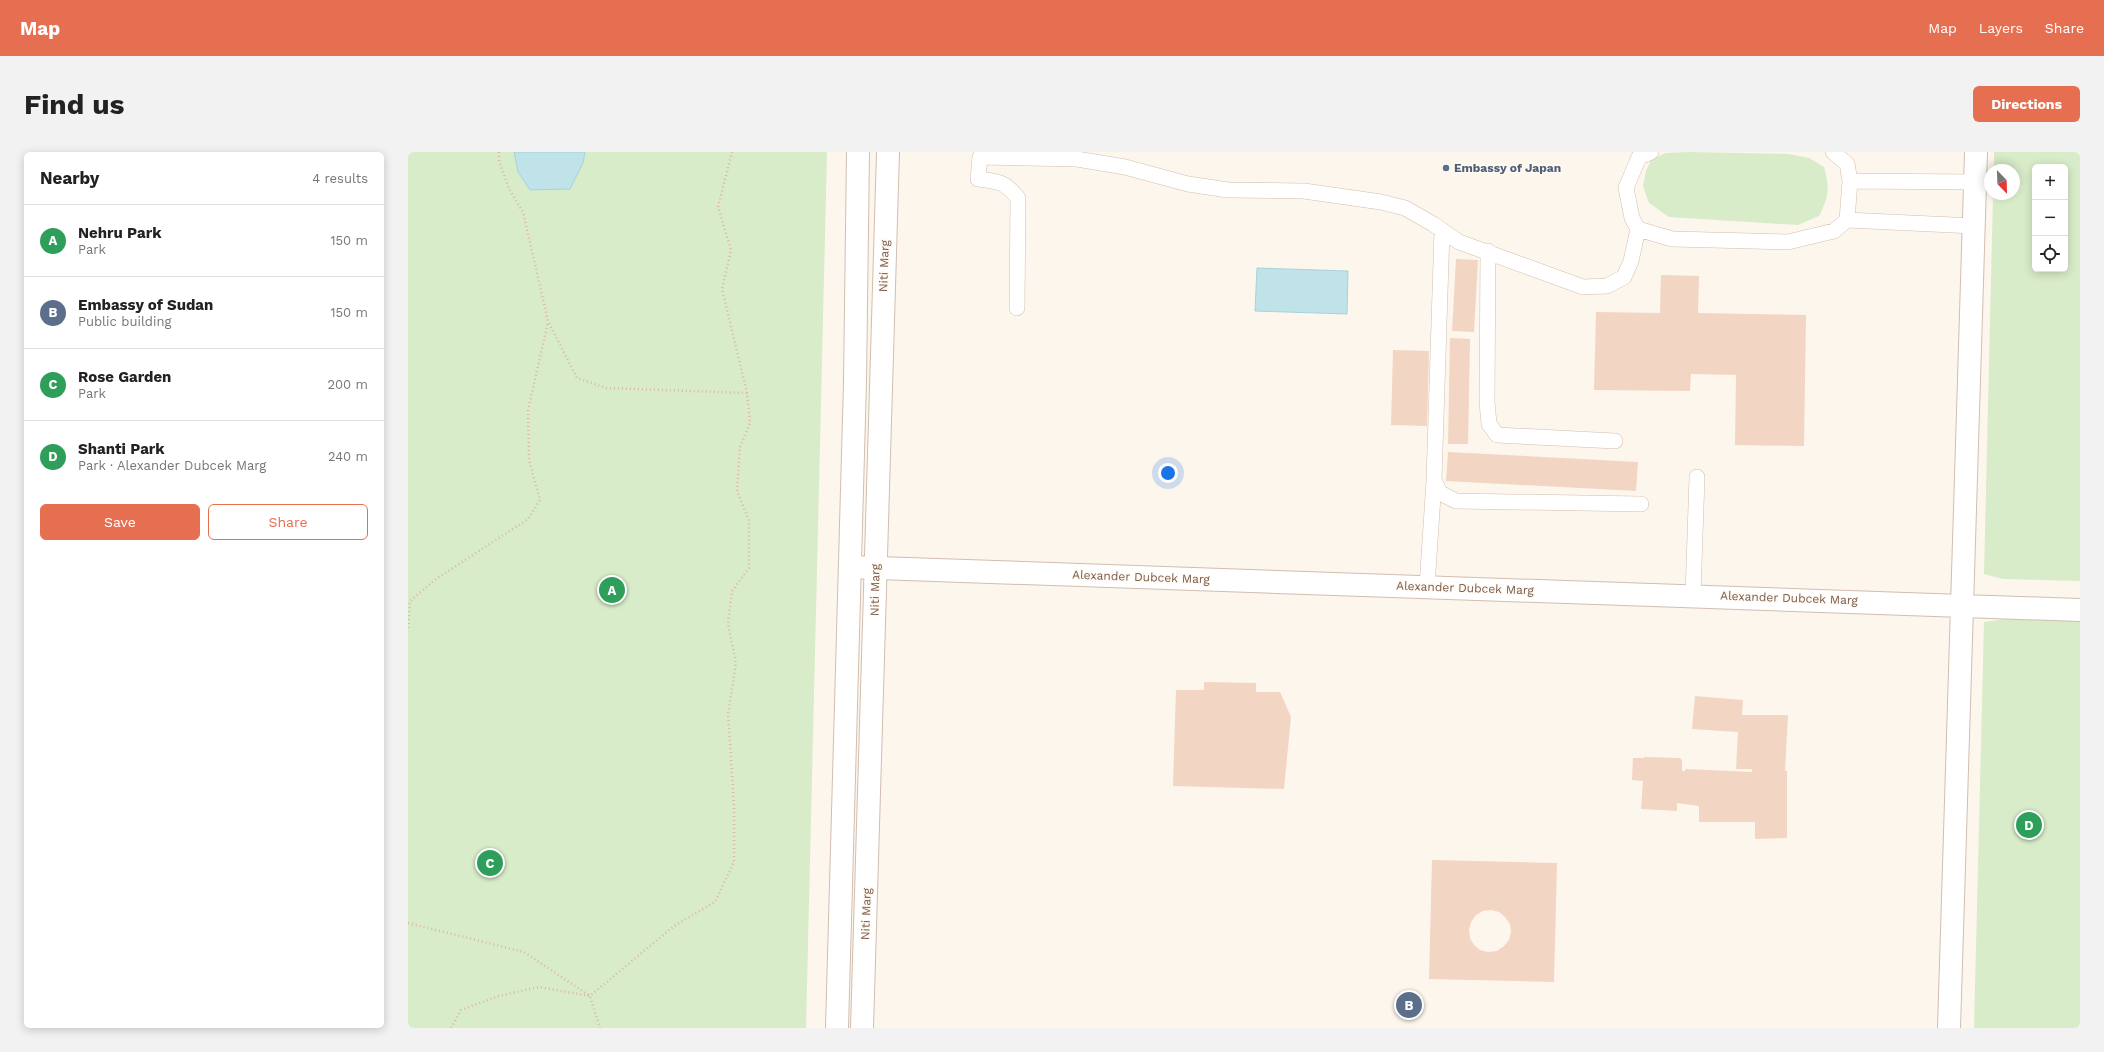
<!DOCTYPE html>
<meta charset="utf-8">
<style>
body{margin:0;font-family:"Work Sans",sans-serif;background:#f2f2f2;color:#222}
.controls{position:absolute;right:12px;top:12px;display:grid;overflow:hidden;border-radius:6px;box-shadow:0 2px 10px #0003}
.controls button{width:36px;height:36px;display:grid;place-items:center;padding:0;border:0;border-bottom:1px solid #e0e0e0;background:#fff;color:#222;font:20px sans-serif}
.compass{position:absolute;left:1576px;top:12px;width:36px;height:36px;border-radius:50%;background:#fff;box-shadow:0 2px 10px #0003;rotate:157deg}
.you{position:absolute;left:760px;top:321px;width:14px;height:14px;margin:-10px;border:3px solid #fff;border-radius:50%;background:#1a73e8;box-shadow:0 0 0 6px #1a73e833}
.badge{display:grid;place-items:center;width:26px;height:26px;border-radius:50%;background:#e76f51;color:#fff;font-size:13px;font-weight:700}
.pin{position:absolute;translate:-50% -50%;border:2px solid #fff;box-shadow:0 1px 4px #0006}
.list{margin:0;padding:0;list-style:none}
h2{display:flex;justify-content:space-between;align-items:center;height:52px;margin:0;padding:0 16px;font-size:17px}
h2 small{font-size:13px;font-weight:400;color:#767676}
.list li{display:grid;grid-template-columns:26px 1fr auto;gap:12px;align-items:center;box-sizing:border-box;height:72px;padding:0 16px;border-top:1px solid #e0e0e0}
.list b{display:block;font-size:15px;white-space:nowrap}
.list p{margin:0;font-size:13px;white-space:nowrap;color:#767676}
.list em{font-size:13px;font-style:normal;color:#767676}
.actions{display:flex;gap:8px;padding:12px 16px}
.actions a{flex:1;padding:9px 0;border:1px solid #e76f51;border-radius:6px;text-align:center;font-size:14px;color:#e76f51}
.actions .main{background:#e76f51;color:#fff}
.icon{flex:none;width:22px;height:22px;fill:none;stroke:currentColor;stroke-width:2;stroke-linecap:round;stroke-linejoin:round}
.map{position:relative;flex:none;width:1672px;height:876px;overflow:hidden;border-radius:6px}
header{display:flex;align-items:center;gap:24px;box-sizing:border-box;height:56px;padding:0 20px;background:#e76f51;color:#fff}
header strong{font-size:19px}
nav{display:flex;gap:22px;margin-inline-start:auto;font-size:14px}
.intro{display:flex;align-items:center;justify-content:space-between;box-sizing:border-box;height:96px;padding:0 24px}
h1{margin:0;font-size:28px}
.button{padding:10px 18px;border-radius:6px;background:#e76f51;color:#fff;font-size:14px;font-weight:700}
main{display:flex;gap:24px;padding:0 24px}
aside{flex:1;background:#fff;border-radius:6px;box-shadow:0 2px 10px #0003}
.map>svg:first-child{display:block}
.green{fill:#d8ecc9;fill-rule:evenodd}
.water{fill:#bfe3e8;stroke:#a5d3da}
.building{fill:#f3d5c3;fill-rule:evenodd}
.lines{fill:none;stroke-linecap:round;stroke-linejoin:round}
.service-casing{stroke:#d1beb0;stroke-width:16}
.minor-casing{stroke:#d1beb0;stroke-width:24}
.tertiary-casing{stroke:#d1beb0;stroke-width:24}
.path{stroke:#d9b8a5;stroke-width:2.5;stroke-dasharray:1 3;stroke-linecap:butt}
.service{stroke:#fff;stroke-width:15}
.minor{stroke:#fff;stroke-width:22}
.tertiary{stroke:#fff;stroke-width:22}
.service-dot{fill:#5c6f8a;stroke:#fffaf3;stroke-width:1.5}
.labels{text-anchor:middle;stroke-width:3;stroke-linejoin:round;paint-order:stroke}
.service-label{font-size:12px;font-weight:bold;fill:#4e5e75;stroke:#fffaf3;text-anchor:start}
.street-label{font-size:12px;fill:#7a5c4d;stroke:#fffaf3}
</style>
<header>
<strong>Map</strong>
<nav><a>Map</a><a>Layers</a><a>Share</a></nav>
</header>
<div class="intro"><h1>Find us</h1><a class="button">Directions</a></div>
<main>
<aside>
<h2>Nearby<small>4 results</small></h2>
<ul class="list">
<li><span class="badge" style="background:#2e9e5b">A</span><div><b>Nehru Park</b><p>Park</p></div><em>150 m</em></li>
<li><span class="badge" style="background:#5c6f8a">B</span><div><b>Embassy of Sudan</b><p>Public building</p></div><em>150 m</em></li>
<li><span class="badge" style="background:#2e9e5b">C</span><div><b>Rose Garden</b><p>Park</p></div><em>200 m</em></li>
<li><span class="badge" style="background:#2e9e5b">D</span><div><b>Shanti Park</b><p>Park · Alexander Dubcek Marg</p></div><em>240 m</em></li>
</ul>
<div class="actions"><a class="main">Save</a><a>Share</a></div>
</aside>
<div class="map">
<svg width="1672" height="876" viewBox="0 0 1672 876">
<rect width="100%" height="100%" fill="#fdf6ec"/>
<!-- green -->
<path class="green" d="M0,0H419L398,876H0Z
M1280,0L1380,2L1401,6L1416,15C1422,37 1421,44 1411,64L1390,73L1261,65L1241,51L1235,34L1238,19L1243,8L1257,1Z
M1586,0H1672V429L1595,427L1576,422L1585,42H1606V18H1586ZM1627,15H1657V117H1627Z
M1596,467L1672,469V876H1566L1576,470Z"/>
<!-- water -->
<path class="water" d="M106,0H177L175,11L162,37L122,38L110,20Z
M849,116L940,119L939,162L847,159Z"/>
<!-- building -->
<path class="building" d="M1048,107L1070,108L1066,180L1044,179Z
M1253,123L1291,124L1290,161L1398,163L1396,294L1327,293L1328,223L1283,222L1282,239L1186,238L1188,160L1252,161Z
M1042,186L1062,187L1060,292H1040Z
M985,198L1021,199L1019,274L983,273Z
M1040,300L1230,310L1228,339L1038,329Z
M796,530L848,531V540H872L883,565L876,637L765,634L768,538H796Z
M1287,544L1335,548L1334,563H1380L1377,619H1379V686L1347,687V670H1291V654L1269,651V659L1233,657L1235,629L1224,628L1225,606H1236V605L1272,606L1274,608V619H1277V617L1344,620V617H1328L1330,580L1284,577Z
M1024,708L1149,711L1146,830L1021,827ZM1083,758L1091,760L1097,765L1102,772L1103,780L1101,788L1096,794L1089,799L1080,800L1072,798L1066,793L1062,786L1061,778L1063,770L1068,763L1075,759Z"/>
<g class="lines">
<!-- service casing -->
<g class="service-casing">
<path id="service" d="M1243,0L1231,5L1218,36L1224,66L1230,77L1264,87L1380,90L1426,79L1439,68L1442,29L1439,12L1425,0
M1442,29L1567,30
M1439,68L1566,74
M1034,78L1026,328L1032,341L1048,349L1233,352
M1080,99L1079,250L1081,272L1089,283L1207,289
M609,156L610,46C596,29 592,30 570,27L572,5L669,7L717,15L780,32L820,38L896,39L973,50L997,56L1025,72L1051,90L1175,135L1199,134L1216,125L1223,109L1230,77
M1019,434L1026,329
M1285,443L1289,325"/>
</g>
<!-- minor casing -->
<g class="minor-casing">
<path id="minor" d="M442,415L1672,458
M1541,876L1568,0"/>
</g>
<!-- tertiary casing -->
<g class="tertiary-casing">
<path id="tertiary" d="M429,876L447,230L450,0
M454,876C463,584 471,292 480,0"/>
</g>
<!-- path -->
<path class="path" d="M91,0V9L101,37L115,60L140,169L169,226L198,236L339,241
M0,476L2,449L28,427L120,367L132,348L121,308L120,258L140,170
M0,771L116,800L182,844L192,876
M43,876L53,858L91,844L131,835L182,844L266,774L307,750L326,710V653L320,562L328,511L320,472L324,439L341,416V369L329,339L332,295L342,271L339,241L314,137L323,98L310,55L324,0"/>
<!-- service -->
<use href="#service" class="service"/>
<!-- minor -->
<use href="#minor" class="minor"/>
<!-- tertiary -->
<use href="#tertiary" class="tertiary"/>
</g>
<!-- markers -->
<circle class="service-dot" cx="1038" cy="16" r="4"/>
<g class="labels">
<!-- service labels -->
<g class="service-label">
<text x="1046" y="20">Embassy of Japan</text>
</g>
<!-- street labels -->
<g class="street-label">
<text transform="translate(476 114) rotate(-88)" y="4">Niti Marg</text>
<text transform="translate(733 425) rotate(2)" y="4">Alexander Dubcek Marg</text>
<text transform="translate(1057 436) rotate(2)" y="4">Alexander Dubcek Marg</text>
<text transform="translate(467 438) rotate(-89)" y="4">Niti Marg</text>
<text transform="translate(1381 446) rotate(2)" y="4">Alexander Dubcek Marg</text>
<text transform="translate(458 762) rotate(-88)" y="4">Niti Marg</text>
</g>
</g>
</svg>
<div class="controls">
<button>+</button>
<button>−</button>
<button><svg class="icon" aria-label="locate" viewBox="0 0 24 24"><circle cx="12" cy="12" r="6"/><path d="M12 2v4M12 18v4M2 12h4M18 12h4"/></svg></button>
</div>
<svg class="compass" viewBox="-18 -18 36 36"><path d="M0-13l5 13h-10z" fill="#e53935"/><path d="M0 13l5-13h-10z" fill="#767676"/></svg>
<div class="you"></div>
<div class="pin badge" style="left:204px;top:438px;background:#2e9e5b">A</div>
<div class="pin badge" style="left:1001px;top:853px;background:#5c6f8a">B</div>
<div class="pin badge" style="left:82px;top:711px;background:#2e9e5b">C</div>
<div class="pin badge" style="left:1621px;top:673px;background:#2e9e5b">D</div>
</div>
</main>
